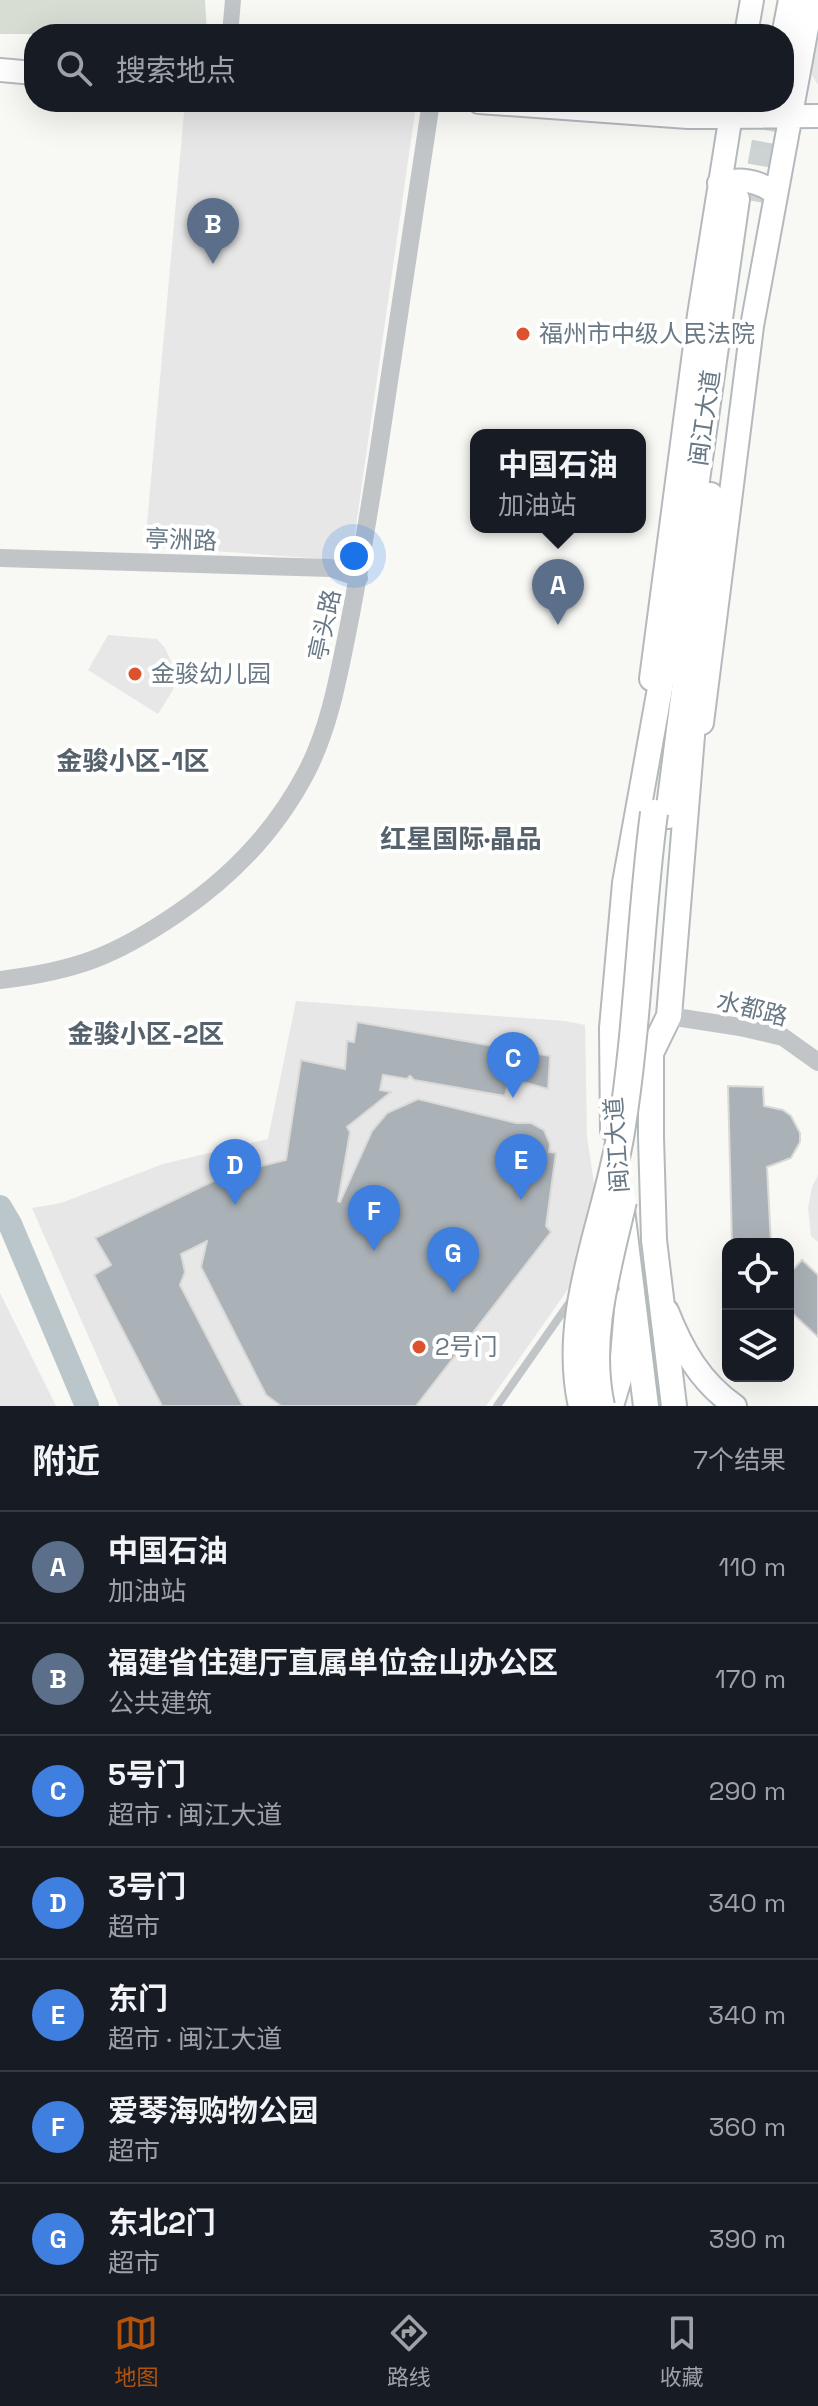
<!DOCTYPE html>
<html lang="zh">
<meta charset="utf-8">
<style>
body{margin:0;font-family:"Space Grotesk","Noto Sans SC",sans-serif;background:#242831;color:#f1f3f6}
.controls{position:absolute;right:24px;bottom:24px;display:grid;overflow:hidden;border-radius:16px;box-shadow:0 8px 32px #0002}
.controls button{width:72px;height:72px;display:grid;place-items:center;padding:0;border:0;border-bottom:2px solid #363941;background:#171b24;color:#f1f3f6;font:40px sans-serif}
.you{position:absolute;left:354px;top:556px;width:28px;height:28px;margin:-20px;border:6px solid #fff;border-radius:50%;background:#1a73e8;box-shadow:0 0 0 12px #1a73e833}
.badge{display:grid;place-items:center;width:52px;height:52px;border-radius:50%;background:#b45309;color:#fff;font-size:26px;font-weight:700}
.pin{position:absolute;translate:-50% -66px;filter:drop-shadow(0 2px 4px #0008)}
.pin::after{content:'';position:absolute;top:42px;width:28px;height:24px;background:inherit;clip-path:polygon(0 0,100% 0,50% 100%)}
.popup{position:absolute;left:470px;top:429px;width:176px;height:104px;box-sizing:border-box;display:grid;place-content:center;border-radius:16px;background:#171b24;filter:drop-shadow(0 2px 6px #0005);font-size:26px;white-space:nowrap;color:#9ea1a6}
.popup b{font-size:30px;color:#f1f3f6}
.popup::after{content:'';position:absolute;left:50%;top:100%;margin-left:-16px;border:16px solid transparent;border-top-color:#171b24}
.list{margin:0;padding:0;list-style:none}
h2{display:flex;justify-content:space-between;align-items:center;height:104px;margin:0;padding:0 32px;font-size:34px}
h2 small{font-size:26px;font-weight:400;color:#9ea1a6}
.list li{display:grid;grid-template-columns:52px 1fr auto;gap:24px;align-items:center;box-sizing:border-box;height:112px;padding:0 32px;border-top:2px solid #363941}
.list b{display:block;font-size:30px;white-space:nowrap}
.list p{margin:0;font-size:26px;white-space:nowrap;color:#9ea1a6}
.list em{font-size:26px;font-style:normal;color:#9ea1a6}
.icon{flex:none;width:44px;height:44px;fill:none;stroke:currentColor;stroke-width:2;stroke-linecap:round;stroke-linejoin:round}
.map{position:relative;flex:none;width:818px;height:1406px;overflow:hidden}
.search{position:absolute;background:#171b24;box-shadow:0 8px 32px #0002;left:24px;right:24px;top:24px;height:88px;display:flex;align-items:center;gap:20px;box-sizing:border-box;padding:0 28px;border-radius:32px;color:#9ea1a6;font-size:30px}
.sheet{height:888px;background:#171b24}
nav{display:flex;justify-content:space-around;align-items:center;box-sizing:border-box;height:112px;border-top:2px solid #363941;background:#171b24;font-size:22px;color:#9ea1a6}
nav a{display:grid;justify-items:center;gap:4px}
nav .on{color:#b45309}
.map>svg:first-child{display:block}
.built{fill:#e6e7e6}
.green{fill:#d8ddd4}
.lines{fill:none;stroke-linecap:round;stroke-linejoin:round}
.river{stroke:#bac6ca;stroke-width:24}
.building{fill:#abb2b7;stroke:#d9d9d7;stroke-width:2}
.primary-tunnel{stroke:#cdd2d3;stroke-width:24;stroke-dasharray:24 12;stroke-linecap:butt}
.secondary-casing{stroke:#b3b9bd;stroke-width:26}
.primary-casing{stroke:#b4b9bc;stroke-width:28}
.trunk-casing{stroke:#b4b8bb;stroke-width:30}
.service{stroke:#c1c5c8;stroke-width:8}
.minor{stroke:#c1c5c8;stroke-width:16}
.tertiary{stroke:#c1c5c8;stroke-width:18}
.secondary{stroke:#fff;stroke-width:22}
.primary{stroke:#fff;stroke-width:24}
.trunk{stroke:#fff;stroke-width:26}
.trunk-bridge-casing{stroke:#b4b8bb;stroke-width:30;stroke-linecap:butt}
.trunk-bridge{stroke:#fff;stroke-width:26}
.poi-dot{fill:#de512e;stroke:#fff;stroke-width:3}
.labels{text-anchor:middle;stroke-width:8;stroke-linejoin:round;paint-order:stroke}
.poi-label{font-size:24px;fill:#687985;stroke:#fff;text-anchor:start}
.street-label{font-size:24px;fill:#687985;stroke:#fff}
.neighbourhood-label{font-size:26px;font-weight:bold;fill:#55626b;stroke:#fff}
</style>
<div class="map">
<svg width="818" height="1406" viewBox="0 0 818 1406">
<rect width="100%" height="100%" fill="#f8f8f5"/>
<!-- built -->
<path class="built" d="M818,17V85L808,68Z
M185,102L415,112L351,561L145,546Z
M108,635L157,639L165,648L174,668L175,678L173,690L158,714L88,670Z
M296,1001L565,1021L585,1025L587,1137L597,1203L573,1282L486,1406H119L32,1208L61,1203L163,1164L268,1139Z
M818,1175V1242L811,1236L808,1208L812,1187Z
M0,1293L56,1406H0Z"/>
<!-- green -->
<path class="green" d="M0,0H205L207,34H0Z"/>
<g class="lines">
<!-- river -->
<path class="river" d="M0,1207L10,1224L87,1406"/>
</g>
<!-- building -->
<path class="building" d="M357,1022L550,1056L548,1089L509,1078L505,1096L414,1080L410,1076L407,1079L383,1075L380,1090L391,1092L347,1127L350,1132L338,1201L340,1202L372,1131L387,1113L418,1099L516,1123H531L544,1130L550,1144L549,1152L556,1153L546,1226L551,1232L416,1406H281L266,1395L201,1267L207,1241L181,1254L185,1272L180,1285L243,1406H162L94,1275L111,1265L95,1238L228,1174L286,1160L301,1060L345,1069L347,1041L354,1042Z
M728,1086L763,1087L764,1106L783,1110L791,1116L800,1133V1142L791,1158L767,1167L771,1244H732Z
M802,1260L818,1275V1337L788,1309V1275Z"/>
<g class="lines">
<!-- primary-tunnel -->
<path class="primary-tunnel" d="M753,201L771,102"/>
<!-- secondary casing -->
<g class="secondary-casing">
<path id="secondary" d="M746,34L752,0
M0,70L34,73
M479,102L688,117L818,116
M719,183C740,178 757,180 775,193
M651,679L699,315L733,102
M702,723L752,326L812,0
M667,1311C682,1349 700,1382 735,1406
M612,1406L620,1379L627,1298"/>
</g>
<!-- primary casing -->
<g class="primary-casing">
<path id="primary" d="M784,36L791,0
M613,1130L612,1028L625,883L695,494L737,199
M622,1210L646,1406
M674,1406L654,1240L651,1137V1053L669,1016L695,699"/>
</g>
<!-- trunk casing -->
<g class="trunk-casing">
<path id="trunk" d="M669,815L710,496"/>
</g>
<!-- service -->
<path class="service" d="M497,1406L574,1296"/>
<!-- minor -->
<path class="minor" d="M230,34L233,0"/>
<!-- tertiary -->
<path class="tertiary" d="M0,558L331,568L359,578
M0,980C76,971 115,956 178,913C231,877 277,829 307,771C328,730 337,684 346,639C359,576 369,512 379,448C396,333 414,217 431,102
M669,1016L740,1027L783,1037L818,1062"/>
<!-- secondary -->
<use href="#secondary" class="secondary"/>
<!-- primary -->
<use href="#primary" class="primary"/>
<!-- trunk -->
<use href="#trunk" class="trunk"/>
<!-- trunk-bridge casing -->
<g class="trunk-bridge-casing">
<path id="trunk-bridge" d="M582,1406C561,1313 606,1223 621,1132C638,1027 640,919 654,813
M601,1406C586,1338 608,1267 623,1201"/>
</g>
<!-- trunk-bridge -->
<use href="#trunk-bridge" class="trunk-bridge"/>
</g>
<!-- markers -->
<g class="poi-dot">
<circle cx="523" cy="334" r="8"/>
<circle cx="135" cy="674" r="8"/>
<circle cx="419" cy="1347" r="8"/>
</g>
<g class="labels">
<!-- poi labels -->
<g class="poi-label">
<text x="539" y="342">福州市中级人民法院</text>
<text x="151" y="682">金骏幼儿园</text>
<text x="435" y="1355">2号门</text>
</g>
<!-- street labels -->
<g class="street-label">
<text transform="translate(705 418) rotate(-82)" y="8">闽江大道</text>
<text transform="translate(181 540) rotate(2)" y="8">亭洲路</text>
<text transform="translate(325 625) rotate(-78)" y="8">亭头路</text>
<text transform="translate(752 1009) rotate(14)" y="8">水都路</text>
<text transform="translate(617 1145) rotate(-94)" y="8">闽江大道</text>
</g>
<!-- neighbourhood labels -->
<g class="neighbourhood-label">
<text x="133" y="770">金骏小区-1区</text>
<text x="461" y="848">红星国际·晶品</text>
<text x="146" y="1043">金骏小区-2区</text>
</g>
</g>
</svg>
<div class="controls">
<button><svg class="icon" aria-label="locate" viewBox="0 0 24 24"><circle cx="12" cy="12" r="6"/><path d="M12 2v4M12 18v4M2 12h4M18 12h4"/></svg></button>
<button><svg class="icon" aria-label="layers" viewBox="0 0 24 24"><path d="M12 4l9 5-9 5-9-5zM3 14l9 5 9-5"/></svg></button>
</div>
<div class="you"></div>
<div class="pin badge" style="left:558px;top:625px;background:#5c6f8a">A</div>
<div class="popup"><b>中国石油</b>加油站</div>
<div class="pin badge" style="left:213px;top:264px;background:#5c6f8a">B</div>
<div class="pin badge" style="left:513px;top:1098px;background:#3f7fe0">C</div>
<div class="pin badge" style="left:235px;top:1205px;background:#3f7fe0">D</div>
<div class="pin badge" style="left:521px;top:1200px;background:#3f7fe0">E</div>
<div class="pin badge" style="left:374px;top:1251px;background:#3f7fe0">F</div>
<div class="pin badge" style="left:453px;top:1293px;background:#3f7fe0">G</div>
<div class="search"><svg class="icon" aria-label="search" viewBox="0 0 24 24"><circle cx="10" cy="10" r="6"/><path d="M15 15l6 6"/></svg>搜索地点</div>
</div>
<section class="sheet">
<h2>附近<small>7个结果</small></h2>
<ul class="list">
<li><span class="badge" style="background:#5c6f8a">A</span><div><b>中国石油</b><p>加油站</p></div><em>110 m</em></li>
<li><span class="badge" style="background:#5c6f8a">B</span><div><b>福建省住建厅直属单位金山办公区</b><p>公共建筑</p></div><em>170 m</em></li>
<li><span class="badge" style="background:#3f7fe0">C</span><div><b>5号门</b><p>超市 · 闽江大道</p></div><em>290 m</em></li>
<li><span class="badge" style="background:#3f7fe0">D</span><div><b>3号门</b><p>超市</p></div><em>340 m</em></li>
<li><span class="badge" style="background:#3f7fe0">E</span><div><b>东门</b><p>超市 · 闽江大道</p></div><em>340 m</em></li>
<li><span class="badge" style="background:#3f7fe0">F</span><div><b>爱琴海购物公园</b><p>超市</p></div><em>360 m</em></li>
<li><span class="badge" style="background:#3f7fe0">G</span><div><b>东北2门</b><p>超市</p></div><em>390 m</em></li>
</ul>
</section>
<nav>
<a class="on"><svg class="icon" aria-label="map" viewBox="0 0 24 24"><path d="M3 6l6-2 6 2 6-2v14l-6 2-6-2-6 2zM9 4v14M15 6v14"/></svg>地图</a>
<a><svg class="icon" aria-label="directions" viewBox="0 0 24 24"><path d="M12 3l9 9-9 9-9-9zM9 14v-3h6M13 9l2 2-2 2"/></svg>路线</a>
<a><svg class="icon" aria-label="saved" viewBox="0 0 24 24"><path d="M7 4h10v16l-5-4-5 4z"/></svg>收藏</a>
</nav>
